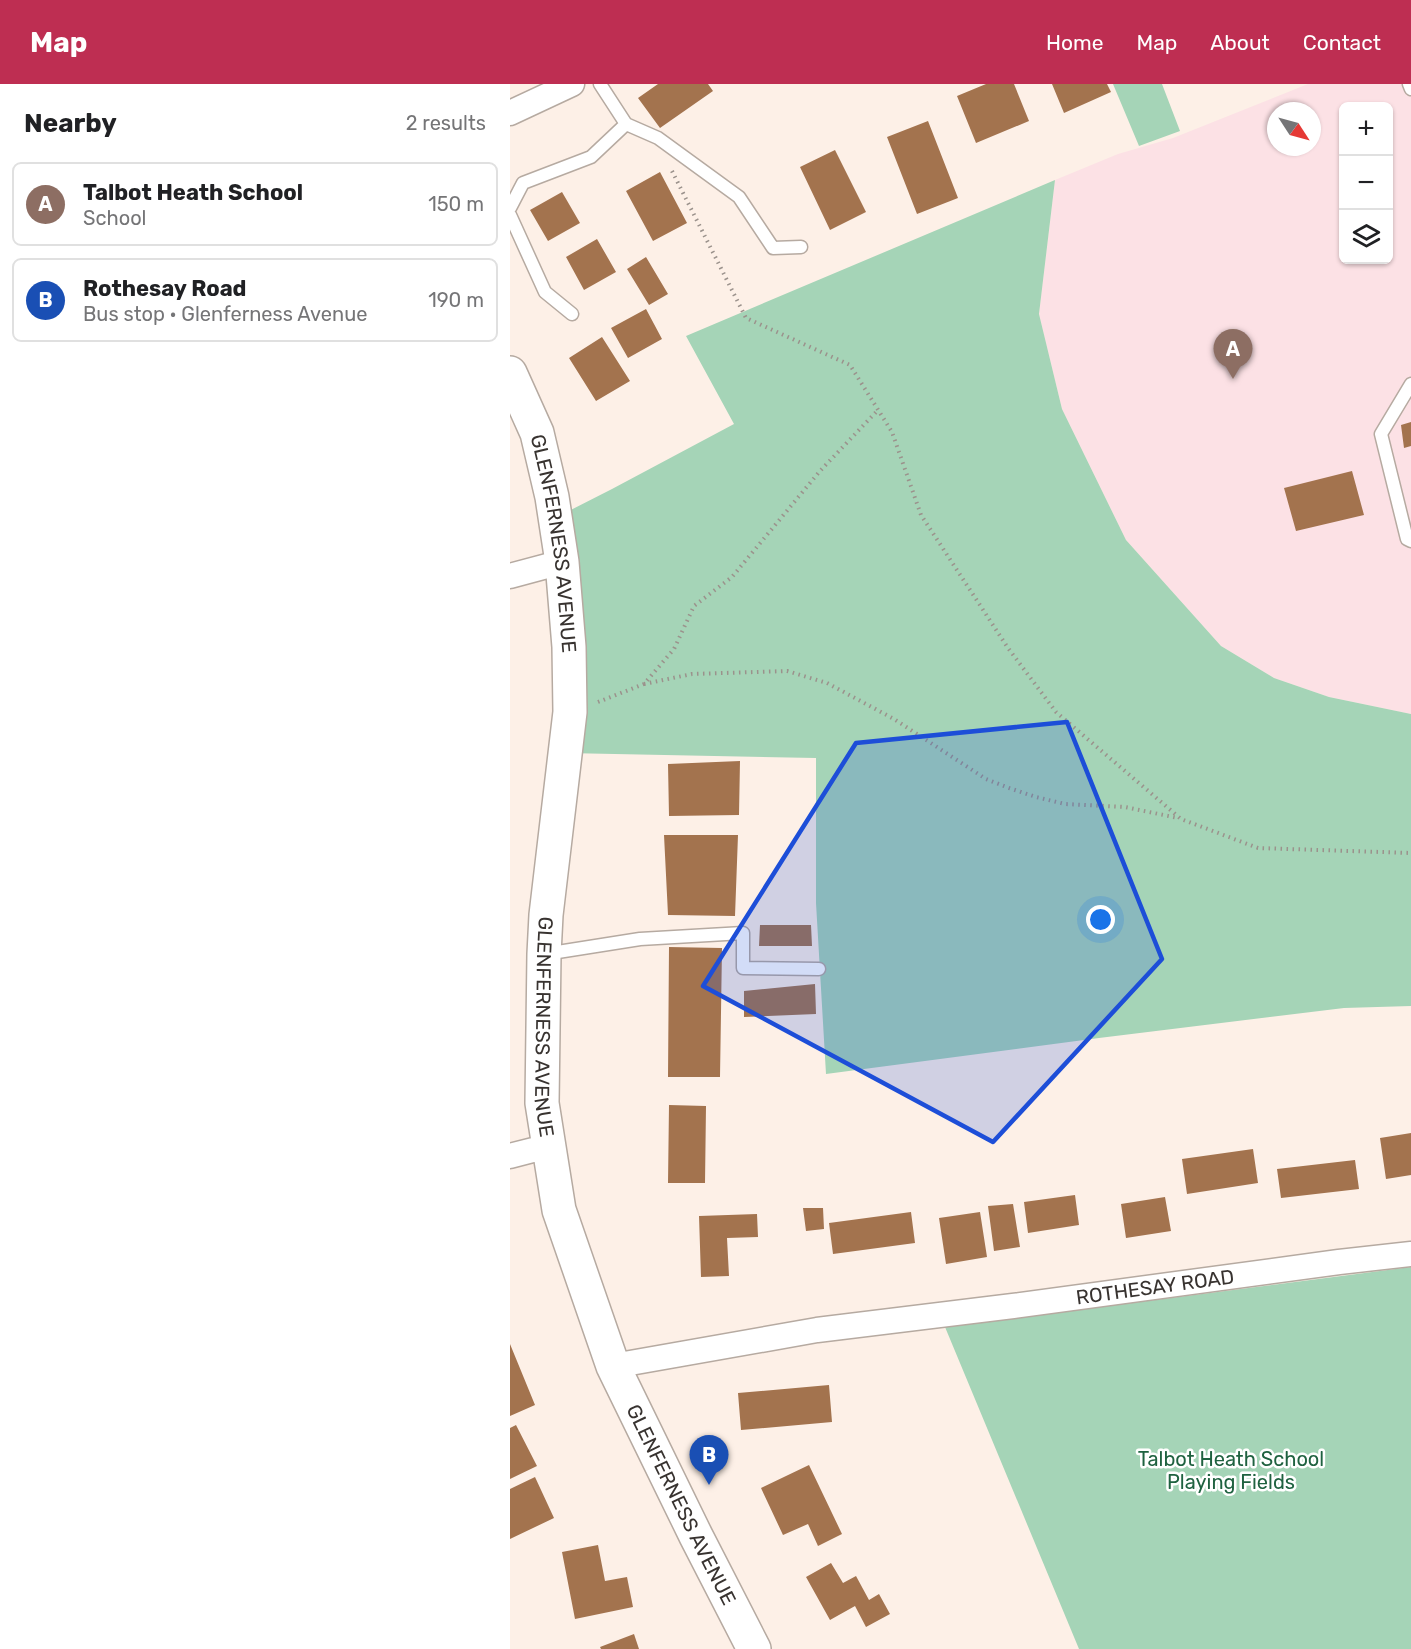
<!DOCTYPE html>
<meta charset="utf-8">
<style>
body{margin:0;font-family:Rubik,sans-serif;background:#f6f6f6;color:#202124}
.controls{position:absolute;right:18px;top:18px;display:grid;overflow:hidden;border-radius:9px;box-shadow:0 2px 4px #0004}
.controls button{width:54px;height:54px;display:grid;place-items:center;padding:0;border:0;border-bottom:2px solid #e0e0e0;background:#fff;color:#202124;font:30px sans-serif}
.compass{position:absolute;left:757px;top:18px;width:54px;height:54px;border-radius:50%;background:#fff;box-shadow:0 2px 4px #0004;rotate:126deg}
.you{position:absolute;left:591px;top:836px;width:21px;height:21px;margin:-15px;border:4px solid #fff;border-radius:50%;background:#1a73e8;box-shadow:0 0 0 9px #1a73e833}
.badge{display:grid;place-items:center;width:39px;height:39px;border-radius:50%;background:#be2e52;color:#fff;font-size:20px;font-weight:700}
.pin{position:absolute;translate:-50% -50px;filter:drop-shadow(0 2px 3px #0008)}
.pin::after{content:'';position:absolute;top:32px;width:21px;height:18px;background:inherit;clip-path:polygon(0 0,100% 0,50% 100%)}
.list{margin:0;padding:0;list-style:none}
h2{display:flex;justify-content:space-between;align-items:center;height:78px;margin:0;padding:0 24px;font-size:26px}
h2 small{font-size:20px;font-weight:400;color:#757577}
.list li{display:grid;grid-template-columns:39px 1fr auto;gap:18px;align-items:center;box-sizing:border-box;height:84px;margin:0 12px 12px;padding:0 12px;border:2px solid #e0e0e0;border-radius:9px}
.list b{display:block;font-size:22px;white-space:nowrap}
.list p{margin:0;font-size:20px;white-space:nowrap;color:#757577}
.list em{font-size:20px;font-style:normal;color:#757577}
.icon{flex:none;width:33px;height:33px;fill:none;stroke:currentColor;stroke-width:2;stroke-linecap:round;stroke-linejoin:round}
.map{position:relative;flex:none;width:901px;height:1565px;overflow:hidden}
header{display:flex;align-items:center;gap:36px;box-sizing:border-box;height:84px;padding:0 30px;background:#be2e52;color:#fff}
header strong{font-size:28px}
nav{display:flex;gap:33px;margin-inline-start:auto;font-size:21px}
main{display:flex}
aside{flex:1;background:#fff}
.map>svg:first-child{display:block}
.education{fill:#fce1e5;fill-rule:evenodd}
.green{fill:#a5d4b7}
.building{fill:#a3734e}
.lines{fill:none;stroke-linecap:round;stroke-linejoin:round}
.lane-casing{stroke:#b6aaa1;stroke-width:15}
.street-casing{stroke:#b6aaa1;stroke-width:27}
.secondary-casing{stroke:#b6aaa1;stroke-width:36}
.path{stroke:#9b928c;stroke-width:4;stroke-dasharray:1.5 4.5;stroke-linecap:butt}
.lane{stroke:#fff;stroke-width:12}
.street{stroke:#fff;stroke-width:24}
.secondary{stroke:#fff;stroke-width:33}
.marked{fill:#1d4ed8;fill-opacity:0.2;stroke:#1d4ed8;stroke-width:4.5;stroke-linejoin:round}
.labels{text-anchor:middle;stroke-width:5;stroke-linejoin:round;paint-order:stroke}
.street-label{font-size:20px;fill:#383330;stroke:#fff}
.park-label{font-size:20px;fill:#1f6240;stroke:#fff}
</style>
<header>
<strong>Map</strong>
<nav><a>Home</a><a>Map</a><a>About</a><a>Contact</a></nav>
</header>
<main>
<aside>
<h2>Nearby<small>2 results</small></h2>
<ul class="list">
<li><span class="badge" style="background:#8d6e63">A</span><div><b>Talbot Heath School</b><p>School</p></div><em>150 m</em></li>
<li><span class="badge" style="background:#1a4fb4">B</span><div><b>Rothesay Road</b><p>Bus stop · Glenferness Avenue</p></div><em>190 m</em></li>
</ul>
</aside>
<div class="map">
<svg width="901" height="1565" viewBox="0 0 901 1565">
<rect width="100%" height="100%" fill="#fdf0e7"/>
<!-- education -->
<path class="education" d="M798,0H901V630L819,613L764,594L711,562L616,456L552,325L529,230L545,96L608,70L663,54ZM834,22H878V176H834ZM766,27H802V63H766Z"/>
<!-- green -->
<path class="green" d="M603,0H652L670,47L629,62Z
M545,96L529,230L552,325L616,456L711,562L764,594L819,613L901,630V922L834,924L589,954L316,990L306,819V674L55,669L45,434L102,405L224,340L176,252Z
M901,1183V1565H569L435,1243Z"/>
<!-- building -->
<path class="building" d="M148,0H198L203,7L150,44L128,14Z
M476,0H504L519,37L466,59L447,12Z
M542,0H597L601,8L554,29Z
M418,37L448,114L407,130L377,53Z
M325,66L356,128L320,146L290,83Z
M150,88L177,139L143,157L116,107Z
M52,108L70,139L38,157L20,126Z
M87,155L106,188L74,206L56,173Z
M136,173L158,210L139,221L117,185Z
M136,225L152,255L118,274L101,244Z
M92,253L120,297L86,317L59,274Z
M901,338V362L894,364L891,341Z
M842,387L854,431L786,447L774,404Z
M230,677L229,731L159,732L158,680Z
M154,751H228L225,832L158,831Z
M250,841H301L302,862H249Z
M159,863L212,864L210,993H158Z
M305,900L306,930L234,933V907Z
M159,1021L196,1022L195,1099H158Z
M901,1049V1091L876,1095L870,1054Z
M743,1065L748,1099L677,1110L672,1075Z
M845,1076L849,1105L771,1114L767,1085Z
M565,1111L569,1141L518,1149L514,1118Z
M655,1113L661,1147L616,1154L611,1120Z
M503,1120L510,1163L484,1167L478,1122Z
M293,1124H313L314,1145L296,1147Z
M401,1128L405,1159L323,1170L319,1139Z
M470,1128L477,1173L436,1180L429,1134Z
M247,1130L248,1153L217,1154L219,1192L191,1193L189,1132Z
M0,1260L25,1321L0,1332Z
M319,1301L322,1338L231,1346L228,1309Z
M6,1341L27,1382L0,1395V1344Z
M299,1381L332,1450L308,1462L298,1440L273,1451L251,1404Z
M25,1393L44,1434L0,1455V1405Z
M88,1461L95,1497L117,1493L123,1523L65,1535L52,1468Z
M321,1479L333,1499L346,1492L359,1516L369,1510L380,1530L356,1543L345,1522L320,1536L296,1493Z
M124,1550L129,1565H91L90,1563Z"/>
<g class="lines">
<!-- lane casing -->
<g class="lane-casing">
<path id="lane" d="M90,0L116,40L148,54L229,113L263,164L291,163
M899,0L901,5
M0,124L13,99L81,73L116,40
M0,131L35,208L62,230
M901,300L871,350L897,455L901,457
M35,870L130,855L233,849V884L309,885"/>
</g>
<!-- street casing -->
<g class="street-casing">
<g id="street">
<path d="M0,29L62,0"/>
<path d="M0,492L52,478"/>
<path d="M0,1072L23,1066H38"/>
<path id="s1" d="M103,1282L307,1246L503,1222L829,1178L901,1170"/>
</g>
</g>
<!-- secondary casing -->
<g class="secondary-casing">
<g id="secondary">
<path id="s2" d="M0,289L27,349L42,413L52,478L59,563L60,628L36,831L34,870L32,1019L49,1126L103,1282L186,1452L244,1565"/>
</g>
</g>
<!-- path -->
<path class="path" d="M162,87L236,234L340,281L382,348L411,431L498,564L546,628L671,735L748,764L901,769
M134,600L182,590L277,587L317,599L384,635L476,695L499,704L526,713L555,720L615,723L668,734
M88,618L134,600L164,565L184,522L222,493L310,387L368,326"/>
<!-- lane -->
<use href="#lane" class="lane"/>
<!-- street -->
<use href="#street" class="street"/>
<!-- secondary -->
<use href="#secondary" class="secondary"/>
</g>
<!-- marked area -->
<path class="marked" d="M557,638L652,875L483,1058L193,902L346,659Z"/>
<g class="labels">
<!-- street labels -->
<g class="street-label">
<text dy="7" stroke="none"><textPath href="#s2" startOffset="178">GLENFERNESS AVENUE</textPath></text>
<text dy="7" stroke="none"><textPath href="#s2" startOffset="664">GLENFERNESS AVENUE</textPath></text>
<text dy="7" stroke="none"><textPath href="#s1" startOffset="548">ROTHESAY ROAD</textPath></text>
<text dy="7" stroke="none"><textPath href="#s2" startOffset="1168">GLENFERNESS AVENUE</textPath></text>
</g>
<!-- park labels -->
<g class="park-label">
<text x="721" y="1382">Talbot Heath School<tspan x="721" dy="23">Playing Fields</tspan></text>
</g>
</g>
</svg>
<div class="controls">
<button>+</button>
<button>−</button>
<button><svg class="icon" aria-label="layers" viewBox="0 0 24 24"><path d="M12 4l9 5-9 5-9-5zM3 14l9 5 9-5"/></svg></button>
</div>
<svg class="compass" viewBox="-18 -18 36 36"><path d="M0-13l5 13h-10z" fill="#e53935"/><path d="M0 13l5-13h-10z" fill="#757577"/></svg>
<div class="you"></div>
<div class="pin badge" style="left:723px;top:295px;background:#8d6e63">A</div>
<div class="pin badge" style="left:199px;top:1401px;background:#1a4fb4">B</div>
</div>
</main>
